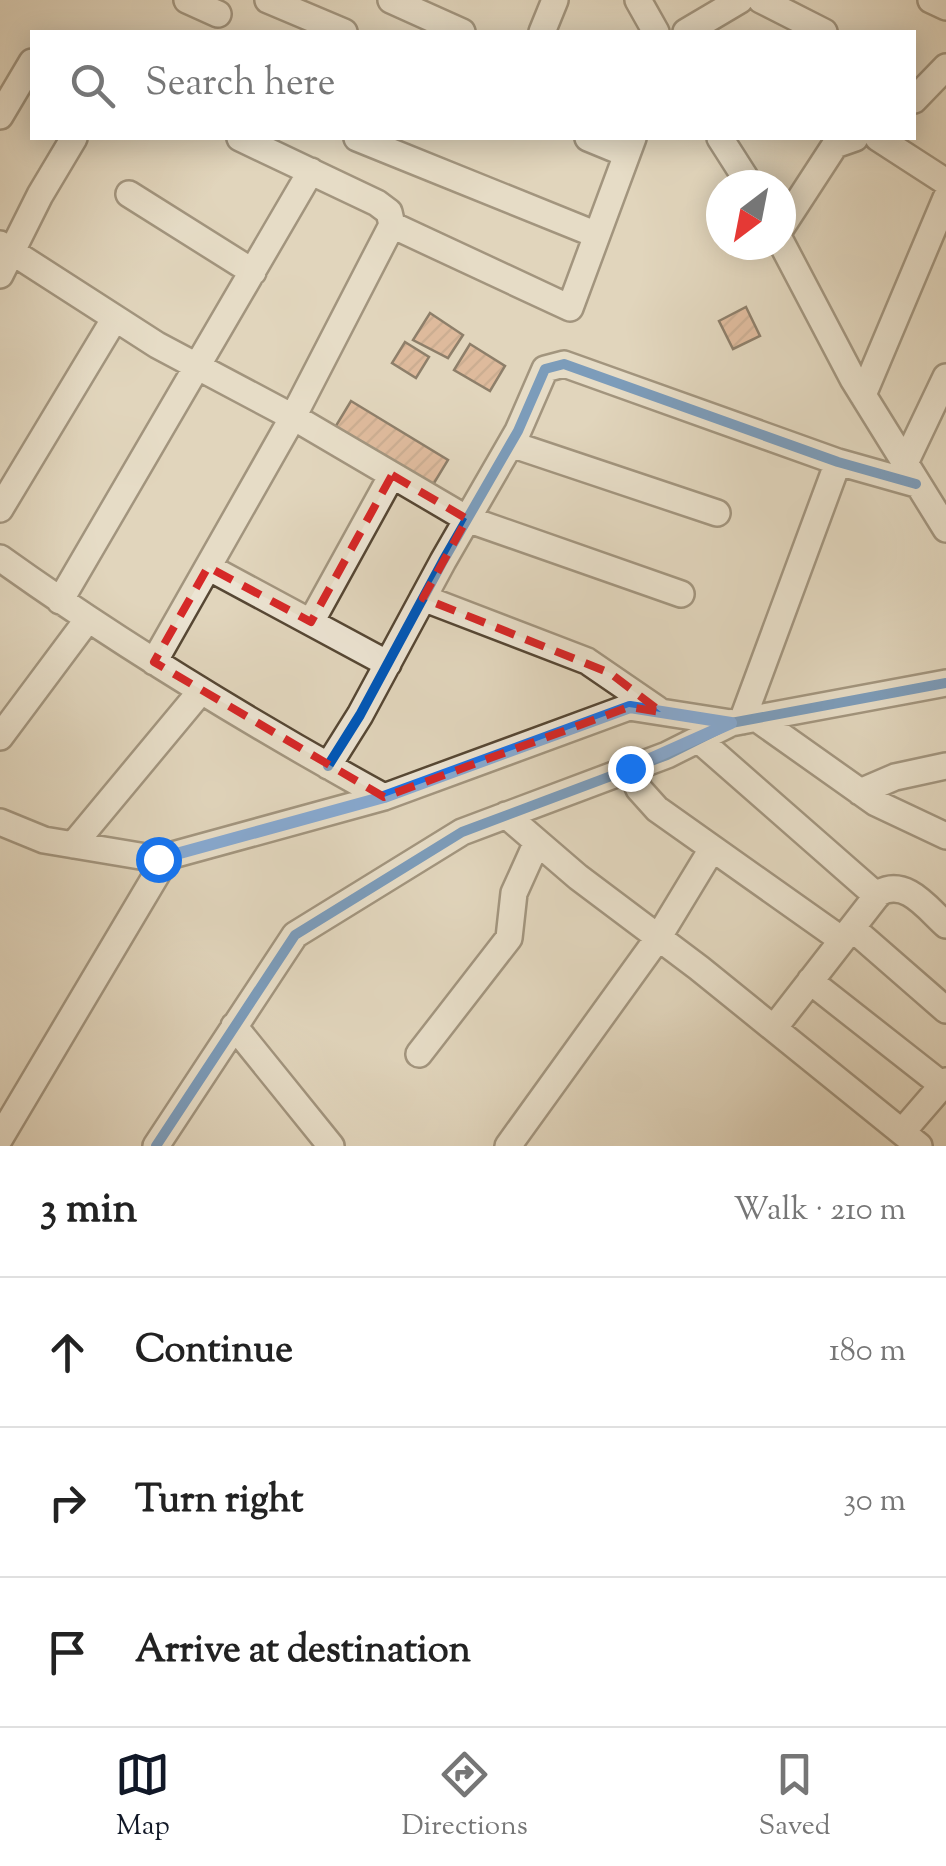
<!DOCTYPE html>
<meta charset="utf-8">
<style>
body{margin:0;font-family:"Sorts Mill Goudy",serif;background:#f6f6f6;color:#222}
.compass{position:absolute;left:706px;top:170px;width:90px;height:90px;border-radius:50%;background:#fff;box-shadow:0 5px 25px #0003;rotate:212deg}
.stop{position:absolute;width:30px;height:30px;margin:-22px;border:8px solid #1a73e8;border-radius:50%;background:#fff}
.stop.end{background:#1a73e8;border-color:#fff;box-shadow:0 2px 10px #0008}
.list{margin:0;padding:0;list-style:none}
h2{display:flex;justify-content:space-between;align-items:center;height:130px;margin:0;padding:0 40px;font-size:42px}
h2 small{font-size:32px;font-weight:400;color:#767676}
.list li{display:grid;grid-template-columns:65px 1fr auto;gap:30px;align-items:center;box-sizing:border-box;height:150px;padding:0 40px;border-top:2px solid #e0e0e0}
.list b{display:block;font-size:38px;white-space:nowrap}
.list em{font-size:32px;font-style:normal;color:#767676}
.icon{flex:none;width:55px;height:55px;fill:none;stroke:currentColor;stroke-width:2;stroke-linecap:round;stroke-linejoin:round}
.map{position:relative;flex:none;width:946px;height:1146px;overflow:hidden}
.search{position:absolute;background:#fff;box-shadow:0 5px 25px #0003;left:30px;right:30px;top:30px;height:110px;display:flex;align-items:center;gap:25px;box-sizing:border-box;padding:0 35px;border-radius:0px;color:#767676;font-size:38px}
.sheet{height:580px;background:#fff}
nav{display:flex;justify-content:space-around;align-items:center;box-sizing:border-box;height:140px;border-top:2px solid #e0e0e0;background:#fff;font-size:28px;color:#767676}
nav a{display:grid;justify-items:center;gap:5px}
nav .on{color:#111827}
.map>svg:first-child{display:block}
.building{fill:url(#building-hatch);stroke:#281807;stroke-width:2.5}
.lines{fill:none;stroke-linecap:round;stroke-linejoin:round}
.minor-casing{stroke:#564734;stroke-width:30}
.minor{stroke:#ece4d3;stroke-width:25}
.cycleway-casing{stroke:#ece4d3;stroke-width:16}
.cycleway{stroke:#0057b8;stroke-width:10}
.route{stroke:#1a73e8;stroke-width:12}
.marked{fill:none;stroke:#d62828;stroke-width:8;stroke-dasharray:20 12;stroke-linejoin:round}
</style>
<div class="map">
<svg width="946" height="1146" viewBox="0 0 946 1146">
<defs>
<pattern id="building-hatch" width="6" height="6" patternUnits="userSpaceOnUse" patternTransform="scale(2.5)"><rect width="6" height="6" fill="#da9a75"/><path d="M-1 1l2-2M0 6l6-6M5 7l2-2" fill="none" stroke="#b17d5e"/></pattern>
</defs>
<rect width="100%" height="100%" fill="#e1d5bc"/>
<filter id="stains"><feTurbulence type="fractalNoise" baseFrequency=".002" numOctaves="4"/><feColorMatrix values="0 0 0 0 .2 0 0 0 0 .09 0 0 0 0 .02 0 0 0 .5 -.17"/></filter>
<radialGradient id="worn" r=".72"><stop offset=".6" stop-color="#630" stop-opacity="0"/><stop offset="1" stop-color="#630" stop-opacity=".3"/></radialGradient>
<!-- building -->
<path class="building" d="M746,307L760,336L733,349L719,321Z
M430,313L463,335L448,358L413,340Z
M405,342L429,357L416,378L392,363Z
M470,344L505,366L490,391L454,370Z
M351,401L448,460L431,488L334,429Z"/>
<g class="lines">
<!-- minor casing -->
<g class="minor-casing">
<path id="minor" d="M187,0L218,14
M268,0L344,32
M391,0L462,32
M638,0L656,32
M761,0L824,32
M931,0L946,7
M542,32L555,0
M686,32L740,0
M914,100L946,67
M0,116L32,62
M357,138L597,235
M588,138L627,154
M720,138L750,185
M878,138L946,182
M129,194L253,272
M392,225L570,308L633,138
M781,228L835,145L855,138
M781,242L853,379L946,529
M0,244L157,345L302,422L467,519L681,594
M0,275L40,195L74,138
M863,395L946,198
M511,444L717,513
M905,463L946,377
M0,509L115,318
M0,558C123,646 252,724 384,797
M208,567L388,664
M423,598L587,661L657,709
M60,601L311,171
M311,622L392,475
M154,662L293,417L392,225L389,212L377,203L240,138
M756,718L876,803L946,836
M742,721L838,462
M0,737L88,619
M698,739L877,896
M328,766L360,715L443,561L518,431L545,369L564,364L838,462L916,484
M630,768L639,789L657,809L842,940
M860,792L895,777L946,766
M506,815L578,877L699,968L919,1146
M0,822L44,840L158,859L384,797L629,707L731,723
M73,845L201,691
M852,928L946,1010
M810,981L946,1088
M234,1026L331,1146
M774,1028L879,893C906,878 927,908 946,925
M419,1054L509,938L514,893L537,842
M902,1132L946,1081
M0,1138L167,857
M156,1146L295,935L462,832L667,755L731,723L946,683
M508,1146L658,938L712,849"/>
</g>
<!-- minor -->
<use href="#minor" class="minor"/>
<!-- cycleway casing -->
<g class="cycleway-casing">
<path id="cycleway" d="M328,766L360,715L443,561L518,431L545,369L564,364L838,462L916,484
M156,1146L295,935L462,832L667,755L731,723L946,683"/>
</g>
<!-- cycleway -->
<use href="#cycleway" class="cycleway"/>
</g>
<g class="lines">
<!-- route -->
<path class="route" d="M158,859L384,797L630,707L731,723L630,768"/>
</g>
<!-- marked area -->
<path d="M0 0H946V1146H0ZM392,475L467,519L423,598L610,673L661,712L629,707L384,797L154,662L208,567L311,622Z" fill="#e1d5bc" fill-opacity=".55" fill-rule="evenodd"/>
<path class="marked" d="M392,475L467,519L423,598L610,673L661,712L629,707L384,797L154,662L208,567L311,622Z"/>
<rect width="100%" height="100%" filter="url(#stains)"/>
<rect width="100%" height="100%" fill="url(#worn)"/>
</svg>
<svg class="compass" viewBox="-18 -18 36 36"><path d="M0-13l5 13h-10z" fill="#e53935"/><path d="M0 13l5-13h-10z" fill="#767676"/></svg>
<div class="stop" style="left:158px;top:859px"></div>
<div class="stop end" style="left:630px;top:768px"></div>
<div class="search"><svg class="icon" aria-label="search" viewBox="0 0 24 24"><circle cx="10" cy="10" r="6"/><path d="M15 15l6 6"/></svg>Search here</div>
</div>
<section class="sheet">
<h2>3 min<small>Walk · 210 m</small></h2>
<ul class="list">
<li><svg class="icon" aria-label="ahead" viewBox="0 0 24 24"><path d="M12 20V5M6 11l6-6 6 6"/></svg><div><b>Continue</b></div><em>180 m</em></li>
<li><svg class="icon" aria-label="right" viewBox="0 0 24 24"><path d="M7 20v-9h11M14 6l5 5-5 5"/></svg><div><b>Turn right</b></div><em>30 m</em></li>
<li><svg class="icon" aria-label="arrive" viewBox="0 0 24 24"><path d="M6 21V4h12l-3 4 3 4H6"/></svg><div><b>Arrive at destination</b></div></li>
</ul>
</section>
<nav>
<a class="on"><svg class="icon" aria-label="map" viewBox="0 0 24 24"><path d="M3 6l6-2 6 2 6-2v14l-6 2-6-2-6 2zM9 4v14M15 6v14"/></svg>Map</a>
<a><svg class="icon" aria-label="directions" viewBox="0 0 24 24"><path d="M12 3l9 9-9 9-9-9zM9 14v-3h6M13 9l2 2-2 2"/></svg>Directions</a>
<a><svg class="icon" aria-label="saved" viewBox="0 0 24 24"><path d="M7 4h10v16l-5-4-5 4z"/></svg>Saved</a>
</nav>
